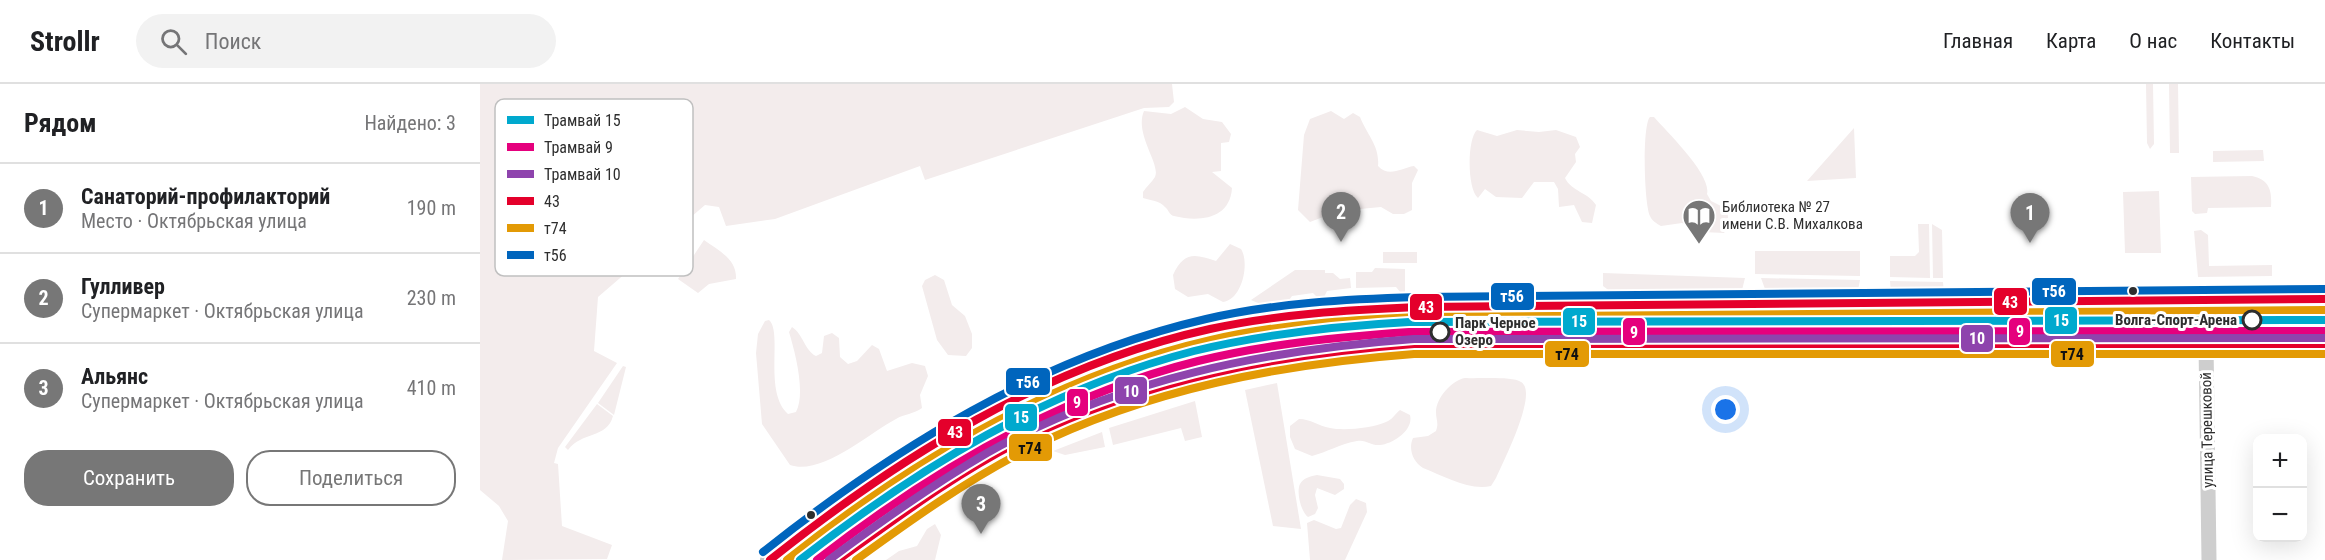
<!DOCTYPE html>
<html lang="ru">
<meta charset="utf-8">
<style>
body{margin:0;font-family:"Roboto Condensed",sans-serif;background:#f2f2f2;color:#202124}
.controls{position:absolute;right:18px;bottom:18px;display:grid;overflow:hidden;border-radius:12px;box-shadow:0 6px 24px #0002}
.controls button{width:54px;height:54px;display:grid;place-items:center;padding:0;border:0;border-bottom:2px solid #e0e0e0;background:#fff;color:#202124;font:30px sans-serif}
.you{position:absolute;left:1246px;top:326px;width:21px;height:21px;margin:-15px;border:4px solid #fff;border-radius:50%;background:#1a73e8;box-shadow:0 0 0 9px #1a73e833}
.badge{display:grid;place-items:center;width:39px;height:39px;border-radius:50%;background:#777;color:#fff;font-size:20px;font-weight:700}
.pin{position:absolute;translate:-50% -50px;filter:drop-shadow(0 2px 3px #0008)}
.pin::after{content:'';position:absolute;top:32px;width:21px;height:18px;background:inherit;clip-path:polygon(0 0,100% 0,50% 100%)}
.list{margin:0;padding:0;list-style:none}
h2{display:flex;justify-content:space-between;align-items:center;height:78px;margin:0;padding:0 24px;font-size:26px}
h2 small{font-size:20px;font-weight:400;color:#757577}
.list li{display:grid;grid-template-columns:39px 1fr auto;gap:18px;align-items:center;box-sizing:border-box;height:90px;padding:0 24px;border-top:2px solid #e0e0e0}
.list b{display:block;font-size:22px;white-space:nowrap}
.list p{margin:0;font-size:20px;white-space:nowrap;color:#757577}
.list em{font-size:20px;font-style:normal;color:#757577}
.actions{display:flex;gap:12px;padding:18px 24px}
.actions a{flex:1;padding:14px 0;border:2px solid #777;border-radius:24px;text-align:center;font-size:21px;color:#777}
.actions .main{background:#777;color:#fff}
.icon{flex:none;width:33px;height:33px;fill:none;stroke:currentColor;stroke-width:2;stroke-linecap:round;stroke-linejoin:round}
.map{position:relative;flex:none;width:1845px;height:476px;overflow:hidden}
header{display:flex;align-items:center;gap:36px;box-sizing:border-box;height:84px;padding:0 30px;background:#fff;border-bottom:2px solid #e0e0e0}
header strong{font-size:28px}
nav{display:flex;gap:33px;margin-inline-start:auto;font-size:21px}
.search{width:420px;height:54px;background:#f2f2f2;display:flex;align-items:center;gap:15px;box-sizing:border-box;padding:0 21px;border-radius:33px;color:#757577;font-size:22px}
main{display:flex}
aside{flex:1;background:#fff}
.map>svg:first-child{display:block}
.green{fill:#f3ecec}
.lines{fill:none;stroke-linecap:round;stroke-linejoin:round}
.minor{stroke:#cecece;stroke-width:15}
.major{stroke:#c4c4c4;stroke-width:20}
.bus-1-casing{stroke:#fff;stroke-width:12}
.bus-2-casing{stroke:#fff;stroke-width:12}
.bus-3-casing{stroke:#fff;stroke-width:12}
.bus-1{stroke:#e4002b;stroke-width:8}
.bus-2{stroke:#e39a05;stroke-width:8}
.bus-3{stroke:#0065bd;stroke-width:8}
.tram-1-casing{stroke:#fff;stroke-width:12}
.tram-2-casing{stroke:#fff;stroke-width:12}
.tram-3-casing{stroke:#fff;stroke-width:12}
.tram-1{stroke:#00a9ce;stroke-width:8}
.tram-2{stroke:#e5007d;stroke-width:8}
.tram-3{stroke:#8e44ad;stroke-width:8}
.bus-dot{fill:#2e2e2e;stroke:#fff;stroke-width:2}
.stop-dot{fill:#fff;stroke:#2e2e2e;stroke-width:3}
.labels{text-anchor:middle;stroke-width:6;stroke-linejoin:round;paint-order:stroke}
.poi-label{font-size:15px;fill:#2e2e2e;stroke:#fff;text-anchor:start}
.stop-label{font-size:15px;font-weight:bold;fill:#2e2e2e;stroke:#fff;text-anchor:end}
.street-label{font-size:15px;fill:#2e2e2e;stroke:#fff}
.key{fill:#fff;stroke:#c0c0c0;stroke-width:1.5}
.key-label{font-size:16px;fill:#2e2e2e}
.line-badge{stroke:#fff;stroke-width:2}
.badge-label{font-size:16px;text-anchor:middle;font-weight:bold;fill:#fff}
.pale-badge-label{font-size:16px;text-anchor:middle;font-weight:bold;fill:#111}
</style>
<header>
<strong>Strollr</strong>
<div class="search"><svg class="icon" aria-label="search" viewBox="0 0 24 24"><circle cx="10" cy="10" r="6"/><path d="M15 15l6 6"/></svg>Поиск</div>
<nav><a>Главная</a><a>Карта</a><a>О нас</a><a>Контакты</a></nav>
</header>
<main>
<aside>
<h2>Рядом<small>Найдено: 3</small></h2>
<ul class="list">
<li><span class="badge">1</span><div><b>Санаторий-профилакторий</b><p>Место · Октябрьская улица</p></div><em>190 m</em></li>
<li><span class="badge">2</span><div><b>Гулливер</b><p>Супермаркет · Октябрьская улица</p></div><em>230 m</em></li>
<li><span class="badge">3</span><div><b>Альянс</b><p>Супермаркет · Октябрьская улица</p></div><em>410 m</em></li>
</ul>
<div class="actions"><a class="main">Сохранить</a><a>Поделиться</a></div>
</aside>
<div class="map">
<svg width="1845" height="476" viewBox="0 0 1845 476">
<rect width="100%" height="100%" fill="#fff"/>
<!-- green -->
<path class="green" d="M0,0H692L694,18L689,23L664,24L445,96L440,82L295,135L246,142L239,123L225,121L118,213L114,267L137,279L78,364L74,379L78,380L82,442L132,461L127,475L22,476L28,437L19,422L0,406Z
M1666,0H1673L1674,60L1670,65L1667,59Z
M1689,0H1698L1699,69H1690Z
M705,23L723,35L742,38L751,50L749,58L741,59V87L732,88L752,104C750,136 718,138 694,132C689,131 689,126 685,123C680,117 670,116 663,114V108C666,103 672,98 675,93C681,80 654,50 664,27L691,30Z
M851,27L864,35L873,29L880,33C887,51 900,62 898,82C909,94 921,84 934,82L938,86L932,99V126L924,130H913L901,123L880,125L865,119H858L843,133L830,138L818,126L824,51L830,35Z
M1170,33H1174C1187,48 1232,91 1227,110L1231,117L1247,125L1249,141L1244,149L1223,148L1202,139L1181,142C1176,139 1172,137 1170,132C1164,120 1162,41 1170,33Z
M1374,44L1376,94L1327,97Z
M997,46L1017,52L1037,46L1059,48L1076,46L1096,53L1100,63L1095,70L1096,78L1085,94C1092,108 1108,108 1116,121L1112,139L1102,138L1094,121L1079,123L1078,105L1074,98H1054L1042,114L1016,113L1005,105L998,114C987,105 987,55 997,46Z
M1783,66L1784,77L1733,78V67Z
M1772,92C1790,96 1792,107 1791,123L1728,124L1727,129L1715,130L1712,127L1711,93Z
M1679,107L1681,169H1645L1643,108Z
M1438,140H1449L1450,194L1410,193V172H1435L1439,168Z
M1452,140L1462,146L1463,194H1453Z
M1721,146L1728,151L1729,182L1792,181V192L1718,193L1714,147Z
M224,156C239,167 257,175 256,195L229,200L218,209L198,195Z
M750,160L761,165C770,179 762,216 743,218L728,210L708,213L695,205L693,191C704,167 715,170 736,177Z
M1275,167H1380V192L1275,190Z
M903,168H937V179H903Z
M895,184L925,185V209H921L916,203L876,204V188H892Z
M815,186H845V189H853L860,195L870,194L871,204L847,207L844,213L838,214L833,209L812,212L807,219C793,222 783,222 771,216Z
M1123,189L1265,194L1262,206L1255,208H1131L1123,202Z
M455,191L464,196L472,221L485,232L492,250V264L486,272L468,271L457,256L442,202L445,196Z
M1281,194L1380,196L1378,206L1372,208H1291L1285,205Z
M1410,197L1463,198L1464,209L1458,211L1455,208L1411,209Z
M289,236C303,248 283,308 308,330L316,328C326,309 315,268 309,248L312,243C323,250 325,267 336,272L342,269L344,252L352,249L359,254L360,273L368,280L377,277L392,261L399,265L407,287L432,279L445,282L448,292L440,311L442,324C434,330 424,330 416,335C388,350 341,392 310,381L282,340L276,269L278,250L285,237Z
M143,282L146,283L134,331L118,319Z
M985,294C999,295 1031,292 1041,298C1059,308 1023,378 1016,394L1011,402C989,407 964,392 943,384C933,378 928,365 933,354L948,352L956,347C959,339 956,336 956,328C956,314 972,296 985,294Z
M797,299L821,445L793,442L765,306Z
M715,317L722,353L705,357L701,344L633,361L629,344Z
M117,320L133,332C127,355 102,347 88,366L85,363Z
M920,326L930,331C934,346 913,360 900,361C891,362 886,355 877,357C860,360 847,368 832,372L815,365L810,353V342L819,335C831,335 838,342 850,344C864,347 893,344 906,338C912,336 915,330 920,326Z
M622,348L625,363L585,371L573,367Z
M837,391L860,395L864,400V405L855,411L837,404L835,411L838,424L835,430L828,433C821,428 816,408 820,400C823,394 831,392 837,391Z
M876,415L886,419L887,428L865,476H830L827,439L834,436L856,445L861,444L870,421Z
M455,440L461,451L455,476H406L419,467L437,462L447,445Z"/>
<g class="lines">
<!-- minor -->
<path class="minor" d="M1726,260L1729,476"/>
<!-- major -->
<path class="major" d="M1725,217L1726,260
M290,476C410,376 548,296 699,253C776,231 858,226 938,223L1845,215
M358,476C417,433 479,388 545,355C668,295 798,267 934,260H1845"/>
<!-- bus-1 casing -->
<g class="bus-1-casing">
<path id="bus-1" d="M290,476C419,373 566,281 730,245C798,230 868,226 938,223L1845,215
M358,476C418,433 478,388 544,355C667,295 799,270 934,260H1845"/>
</g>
<!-- bus-2 casing -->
<g class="bus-2-casing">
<path id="bus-2" d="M307,476C431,377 574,292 731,256C799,240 869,236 938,233L1845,226
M376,476C431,436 487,396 548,365C668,305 801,280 934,270H1845"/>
</g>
<!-- bus-3 casing -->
<g class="bus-3-casing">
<path id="bus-3" d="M283,468C414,364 561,273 726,235C795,219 867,215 938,213L1845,205
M352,468C412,424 472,380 539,346C662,285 798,258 934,250H1845"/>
</g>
<!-- bus-1 -->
<use href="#bus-1" class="bus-1"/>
<!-- bus-2 -->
<use href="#bus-2" class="bus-2"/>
<!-- bus-3 -->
<use href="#bus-3" class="bus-3"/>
<!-- tram-1 casing -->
<g class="tram-1-casing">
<path id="tram-1" d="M320,476C438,384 567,305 714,267C784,250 856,242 929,238L1845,236"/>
</g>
<!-- tram-2 casing -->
<g class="tram-2-casing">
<path id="tram-2" d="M337,476C450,388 577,312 718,277C787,260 858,253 929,248L1845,247"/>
</g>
<!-- tram-3 casing -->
<g class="tram-3-casing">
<path id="tram-3" d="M349,476C400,438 452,401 507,369C639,295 785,266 934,255L1845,254"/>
</g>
<!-- tram-1 -->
<use href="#tram-1" class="tram-1"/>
<!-- tram-2 -->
<use href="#tram-2" class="tram-2"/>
<!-- tram-3 -->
<use href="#tram-3" class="tram-3"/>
</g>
<!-- icons -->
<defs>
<g id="library-pin" transform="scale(1.725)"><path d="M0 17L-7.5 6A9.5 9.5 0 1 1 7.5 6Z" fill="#777" stroke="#fff"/><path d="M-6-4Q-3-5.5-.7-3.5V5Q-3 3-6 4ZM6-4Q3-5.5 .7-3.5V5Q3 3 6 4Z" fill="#fff"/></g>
</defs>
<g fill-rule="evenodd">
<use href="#library-pin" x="1219" y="132"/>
</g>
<!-- markers -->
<g class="bus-dot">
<circle cx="1653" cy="207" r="5"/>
<circle cx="331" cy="431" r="5"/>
</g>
<g class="stop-dot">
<circle cx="1772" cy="236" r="9"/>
<circle cx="960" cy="248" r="9"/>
</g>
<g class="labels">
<!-- poi labels -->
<g class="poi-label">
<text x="1242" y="128">Библиотека № 27<tspan x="1242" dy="17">имени С.В. Михалкова</tspan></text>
</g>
<!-- stop labels -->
<g class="stop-label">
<text x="1757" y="241">Волга-Спорт-Арена</text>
<text x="975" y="244" text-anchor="start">Парк Черное<tspan x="975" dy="17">Озеро</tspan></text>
</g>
<!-- street labels -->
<g class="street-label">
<text transform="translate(1727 346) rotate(-91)" y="5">улица Терешковой</text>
</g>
</g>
<!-- legend -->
<rect x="15" y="15" width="198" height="177" rx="9" class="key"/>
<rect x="27" y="32" width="27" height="8" fill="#00a9ce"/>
<rect x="27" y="59" width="27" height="8" fill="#e5007d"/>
<rect x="27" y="86" width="27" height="8" fill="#8e44ad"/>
<rect x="27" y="113" width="27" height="8" fill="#e4002b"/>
<rect x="27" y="140" width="27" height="8" fill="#e39a05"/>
<rect x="27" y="167" width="27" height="8" fill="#0065bd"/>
<g class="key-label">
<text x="64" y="42">Трамвай 15</text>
<text x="64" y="69">Трамвай 9</text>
<text x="64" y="96">Трамвай 10</text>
<text x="64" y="123">43</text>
<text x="64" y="150">т74</text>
<text x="64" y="177">т56</text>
</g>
<g class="line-badge">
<rect x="1551" y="193" width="46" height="29" rx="6" fill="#0065bd"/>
<rect x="1010" y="198" width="45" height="29" rx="6" fill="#0065bd"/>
<rect x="1513" y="203" width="35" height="29" rx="6" fill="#e4002b"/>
<rect x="929" y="209" width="34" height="28" rx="6" fill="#e4002b"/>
<rect x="1564" y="222" width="34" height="29" rx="6" fill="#00a9ce"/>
<rect x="1082" y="223" width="34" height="29" rx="6" fill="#00a9ce"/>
<rect x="1528" y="233" width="23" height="29" rx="6" fill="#e5007d"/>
<rect x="1142" y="233" width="24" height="29" rx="6" fill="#e5007d"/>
<rect x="1480" y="240" width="34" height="29" rx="6" fill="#8e44ad"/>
<rect x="1064" y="256" width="46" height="28" rx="6" fill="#e39a05"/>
<rect x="1570" y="256" width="45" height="28" rx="6" fill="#e39a05"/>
<rect x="525" y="283" width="46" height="29" rx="6" fill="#0065bd"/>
<rect x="634" y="292" width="34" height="29" rx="6" fill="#8e44ad"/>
<rect x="586" y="304" width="23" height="29" rx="6" fill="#e5007d"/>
<rect x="524" y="319" width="34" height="29" rx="6" fill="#00a9ce"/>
<rect x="457" y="334" width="35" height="29" rx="6" fill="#e4002b"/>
<rect x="528" y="349" width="45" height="29" rx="6" fill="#e39a05"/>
</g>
<g class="badge-label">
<text x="1574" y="213">т56</text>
<text x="1032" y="218">т56</text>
<text x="1530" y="224">43</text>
<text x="946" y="229">43</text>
<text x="1581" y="242">15</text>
<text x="1099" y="243">15</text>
<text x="1540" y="253">9</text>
<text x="1154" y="254">9</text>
<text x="1497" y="260">10</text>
<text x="548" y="304">т56</text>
<text x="651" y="313">10</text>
<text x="597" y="324">9</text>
<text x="541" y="339">15</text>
<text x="475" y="354">43</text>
</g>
<g class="pale-badge-label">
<text x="1087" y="276">т74</text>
<text x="1592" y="276">т74</text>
<text x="550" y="370">т74</text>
</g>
</svg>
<div class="controls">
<button>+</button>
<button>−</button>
</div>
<div class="you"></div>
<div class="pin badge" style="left:1550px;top:159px">1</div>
<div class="pin badge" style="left:861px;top:158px">2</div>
<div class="pin badge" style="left:501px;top:450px">3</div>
</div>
</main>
